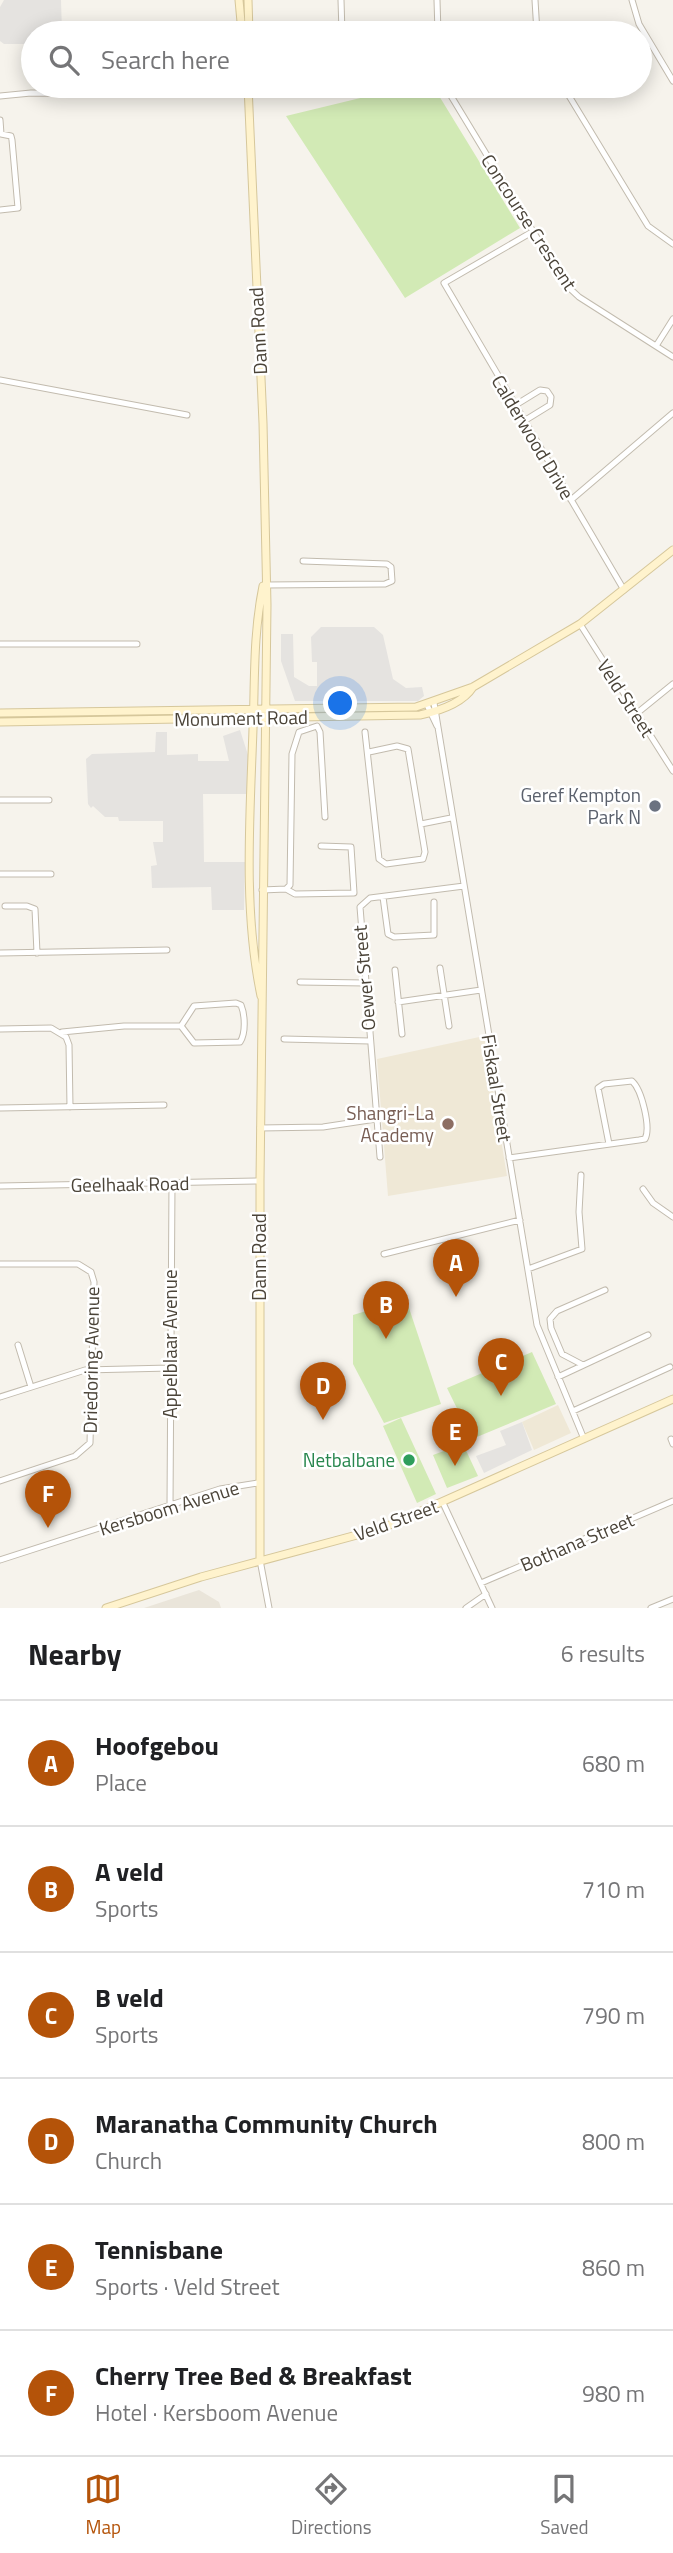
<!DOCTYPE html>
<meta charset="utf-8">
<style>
body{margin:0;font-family:"Titillium Web",sans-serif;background:#f6f6f6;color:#202124}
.you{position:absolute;left:341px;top:704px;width:24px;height:24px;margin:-18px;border:5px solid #fff;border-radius:50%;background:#1a73e8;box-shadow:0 0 0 10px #1a73e833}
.badge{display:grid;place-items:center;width:46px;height:46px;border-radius:50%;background:#b45309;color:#fff;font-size:23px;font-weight:700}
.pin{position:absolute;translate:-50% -58px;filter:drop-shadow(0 2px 4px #0008)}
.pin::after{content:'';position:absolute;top:37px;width:24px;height:21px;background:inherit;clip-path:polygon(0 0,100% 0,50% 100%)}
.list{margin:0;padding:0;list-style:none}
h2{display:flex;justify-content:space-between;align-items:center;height:91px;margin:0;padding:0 28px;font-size:30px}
h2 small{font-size:23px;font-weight:400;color:#757577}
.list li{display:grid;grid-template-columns:46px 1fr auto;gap:21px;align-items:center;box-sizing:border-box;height:126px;padding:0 28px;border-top:2px solid #e0e0e0}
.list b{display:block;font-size:26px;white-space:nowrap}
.list p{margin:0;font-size:23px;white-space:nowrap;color:#757577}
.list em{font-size:23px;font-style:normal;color:#757577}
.icon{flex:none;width:38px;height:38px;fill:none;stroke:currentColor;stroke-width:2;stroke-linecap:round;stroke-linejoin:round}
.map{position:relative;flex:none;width:673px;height:1608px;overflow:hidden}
.search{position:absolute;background:#fff;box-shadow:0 4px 18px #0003;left:21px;right:21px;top:21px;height:77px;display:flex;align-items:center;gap:18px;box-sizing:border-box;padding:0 24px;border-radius:38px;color:#757577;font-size:26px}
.sheet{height:847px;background:#fff}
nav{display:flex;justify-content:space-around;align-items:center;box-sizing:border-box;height:98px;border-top:2px solid #e0e0e0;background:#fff;font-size:19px;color:#757577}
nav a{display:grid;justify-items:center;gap:4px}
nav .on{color:#b45309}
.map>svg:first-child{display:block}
.residential{fill:#eae5da}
.education{fill:#efe8d6}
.green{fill:#d2eab5}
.parking{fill:#e5e3e0}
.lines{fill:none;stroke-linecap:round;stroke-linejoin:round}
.street-casing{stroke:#c2bbae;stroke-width:7}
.secondary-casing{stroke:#d6c79b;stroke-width:9}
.street{stroke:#fff;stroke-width:5}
.secondary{stroke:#fff3cd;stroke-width:7}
.worship-dot{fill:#6b7280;stroke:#fff;stroke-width:2.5}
.education-dot{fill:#8d6e63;stroke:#fff;stroke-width:2.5}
.leisure-dot{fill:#2e9e5b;stroke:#fff;stroke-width:2.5}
.labels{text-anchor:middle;stroke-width:5;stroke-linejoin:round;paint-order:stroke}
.street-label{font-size:19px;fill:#4b4439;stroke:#fff}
.worship-label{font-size:19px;fill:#5b616d;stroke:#fff;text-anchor:end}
.education-label{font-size:19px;fill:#785e54;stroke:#fff;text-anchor:end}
.leisure-label{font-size:19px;fill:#27864d;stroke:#fff;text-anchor:end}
</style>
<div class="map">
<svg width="673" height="1608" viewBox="0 0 673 1608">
<rect width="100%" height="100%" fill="#f6f3ec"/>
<!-- residential -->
<path class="residential" d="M199,1590L219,1602L221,1608H144Z"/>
<!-- education -->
<path class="education" d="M484,1036L507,1176L388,1196L377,1059Z
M558,1405L571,1433L534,1450L522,1422Z"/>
<!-- green -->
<path class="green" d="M410,86H433L520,228L405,298L286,116Z
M406,1299L441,1404L384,1423L353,1364V1315Z
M532,1352L556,1404L472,1439L447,1388Z
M401,1418L436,1494L417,1503L383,1426Z
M463,1444L478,1476L447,1488L433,1455Z"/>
<!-- parking -->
<path class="parking" d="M4,0H61L62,33H33V44H4L0,41V7Z
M321,627H374L383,635L393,679L406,688L422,687L424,696L418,701H295L281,661V634H293L294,677L309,686H317V662H312L311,637Z
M240,730L248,755V794H203L204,862H245L244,910H212L211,887L152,888L151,866L157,865L153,842H163V821H119L118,817H105L93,806L91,808L88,804L86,759L92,754L155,752L156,732H167V755L198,754V761H229L223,736Z
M522,1422L532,1450L484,1473L476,1456L506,1445L500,1431Z"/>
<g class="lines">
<!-- street casing -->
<g class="street-casing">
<path id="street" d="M341,0L342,33
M437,0L438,33
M535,0L537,33
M632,0L639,24L673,81
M344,86L348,91L380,86
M445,86L565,284L579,297L673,357
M563,86L648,226L673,244
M0,96L31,93L133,94L148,86
M0,120L1,134L11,136L12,140L18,208L0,210
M532,232L444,283L624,590
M656,346L673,319
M0,380L187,415
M514,406L540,390L547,391L551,397L550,405L524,421
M571,500L673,413
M266,585L385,584L392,581L391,567L387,564L303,561
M580,624L673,771
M0,644H137
M434,703L537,1325L584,1439
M427,705L437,726
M636,714L673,684
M365,732L379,859L386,864L423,859L425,852L408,749L397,746L369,752
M0,800H49
M421,824L451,818
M0,874H51
M286,889L295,894L354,893L351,847L321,846
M262,890L286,889L290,885L292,754L299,732L317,726L320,732L325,817
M383,897L388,934L394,937L434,935V902
M5,906H27L35,909L37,953
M0,953L167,950
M440,968L449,1026
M395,970L402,1034
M300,982L365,983
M398,1002L481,990
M236,1003L241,1005C245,1015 246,1033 240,1042L194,1043L181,1026L194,1006Z
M0,1029L51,1028L66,1037L69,1045L70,1107
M62,1032L124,1026H181
M284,1039L370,1041
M0,1108L164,1105
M260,1128L323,1127L376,1119
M380,1157L360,907L370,898L464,886
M509,1158L639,1140L645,1139C651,1128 642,1090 632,1081L604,1084L598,1088L609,1144
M0,1186L260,1181
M643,1189L653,1203L673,1217
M384,1254L520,1220
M0,1264H78L91,1272L94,1282L90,1443L75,1456L0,1481
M528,1269L582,1249L579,1212L581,1175
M18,1345L31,1387
M583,1365L562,1354L551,1328L550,1319L557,1311L605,1290
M558,1377L648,1335
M0,1397L85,1370L170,1368
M573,1411L670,1367
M671,1439L673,1444
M443,1503L492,1608
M170,1506L172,1183
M0,1560L220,1489L258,1483
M260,1560L269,1608
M481,1583L673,1501
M466,1608L486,1594
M651,1608L673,1599"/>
</g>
<!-- secondary casing -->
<g class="secondary-casing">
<path id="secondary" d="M239,0L242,33
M248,0L249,33
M248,86L263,423L267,605L260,1181V1560
M0,713L416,707L473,687L580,624L673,550
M0,722L420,715C439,711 462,704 473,687
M261,996C243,910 250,817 253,729C255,680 253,635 263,586
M106,1608L201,1577L383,1528L673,1399"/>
</g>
<!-- street -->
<use href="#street" class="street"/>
<!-- secondary -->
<use href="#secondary" class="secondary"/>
</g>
<!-- markers -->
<circle class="worship-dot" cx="655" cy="806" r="7"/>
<circle class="education-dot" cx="448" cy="1124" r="7"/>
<circle class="leisure-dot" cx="409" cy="1460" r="7"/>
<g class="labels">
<!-- street labels -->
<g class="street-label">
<text transform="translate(529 222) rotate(57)" y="7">Concourse Crescent</text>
<text transform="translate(258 331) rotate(-93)" y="7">Dann Road</text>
<text transform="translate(533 437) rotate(59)" y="7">Calderwood Drive</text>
<text transform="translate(626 698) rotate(57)" y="7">Veld Street</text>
<text transform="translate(241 718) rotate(-1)" y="7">Monument Road</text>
<text transform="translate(364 978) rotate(-95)" y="7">Oewer Street</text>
<text transform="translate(497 1088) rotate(81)" y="7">Fiskaal Street</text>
<text transform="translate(130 1184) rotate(-1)" y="7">Geelhaak Road</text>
<text transform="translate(259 1257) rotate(-90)" y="7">Dann Road</text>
<text transform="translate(170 1344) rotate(-90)" y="7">Appelblaar Avenue</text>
<text transform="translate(91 1360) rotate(-89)" y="7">Driedoring Avenue</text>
<text transform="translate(169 1508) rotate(-17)" y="7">Kersboom Avenue</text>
<text transform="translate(396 1520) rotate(-20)" y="7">Veld Street</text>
<text transform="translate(577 1542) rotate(-23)" y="7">Bothana Street</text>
</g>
<!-- worship labels -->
<g class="worship-label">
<text x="641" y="802">Geref Kempton<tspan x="641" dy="22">Park N</tspan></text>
</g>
<!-- education labels -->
<g class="education-label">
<text x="434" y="1120">Shangri-La<tspan x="434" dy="22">Academy</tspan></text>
</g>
<!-- leisure labels -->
<g class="leisure-label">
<text x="395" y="1467">Netbalbane</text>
</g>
</g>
</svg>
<div class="you"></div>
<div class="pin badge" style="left:456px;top:1297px">A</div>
<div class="pin badge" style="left:386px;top:1339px">B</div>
<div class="pin badge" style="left:501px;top:1396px">C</div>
<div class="pin badge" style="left:323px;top:1420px">D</div>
<div class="pin badge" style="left:455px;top:1466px">E</div>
<div class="pin badge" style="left:48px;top:1528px">F</div>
<div class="search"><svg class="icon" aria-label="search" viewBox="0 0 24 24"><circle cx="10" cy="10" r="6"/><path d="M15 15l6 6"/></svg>Search here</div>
</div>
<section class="sheet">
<h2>Nearby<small>6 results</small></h2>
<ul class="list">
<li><span class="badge">A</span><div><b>Hoofgebou</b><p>Place</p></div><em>680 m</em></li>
<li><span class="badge">B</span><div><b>A veld</b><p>Sports</p></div><em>710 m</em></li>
<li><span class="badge">C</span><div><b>B veld</b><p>Sports</p></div><em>790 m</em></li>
<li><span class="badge">D</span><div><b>Maranatha Community Church</b><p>Church</p></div><em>800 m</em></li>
<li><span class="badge">E</span><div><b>Tennisbane</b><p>Sports · Veld Street</p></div><em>860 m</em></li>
<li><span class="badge">F</span><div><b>Cherry Tree Bed &amp; Breakfast</b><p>Hotel · Kersboom Avenue</p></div><em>980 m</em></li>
</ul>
</section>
<nav>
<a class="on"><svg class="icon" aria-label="map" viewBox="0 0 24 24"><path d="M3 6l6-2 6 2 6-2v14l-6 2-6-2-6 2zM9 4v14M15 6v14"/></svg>Map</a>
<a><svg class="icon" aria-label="directions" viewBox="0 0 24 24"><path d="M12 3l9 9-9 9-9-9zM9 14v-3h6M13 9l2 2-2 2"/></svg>Directions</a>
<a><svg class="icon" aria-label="saved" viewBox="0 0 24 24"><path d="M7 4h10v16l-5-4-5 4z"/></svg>Saved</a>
</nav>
